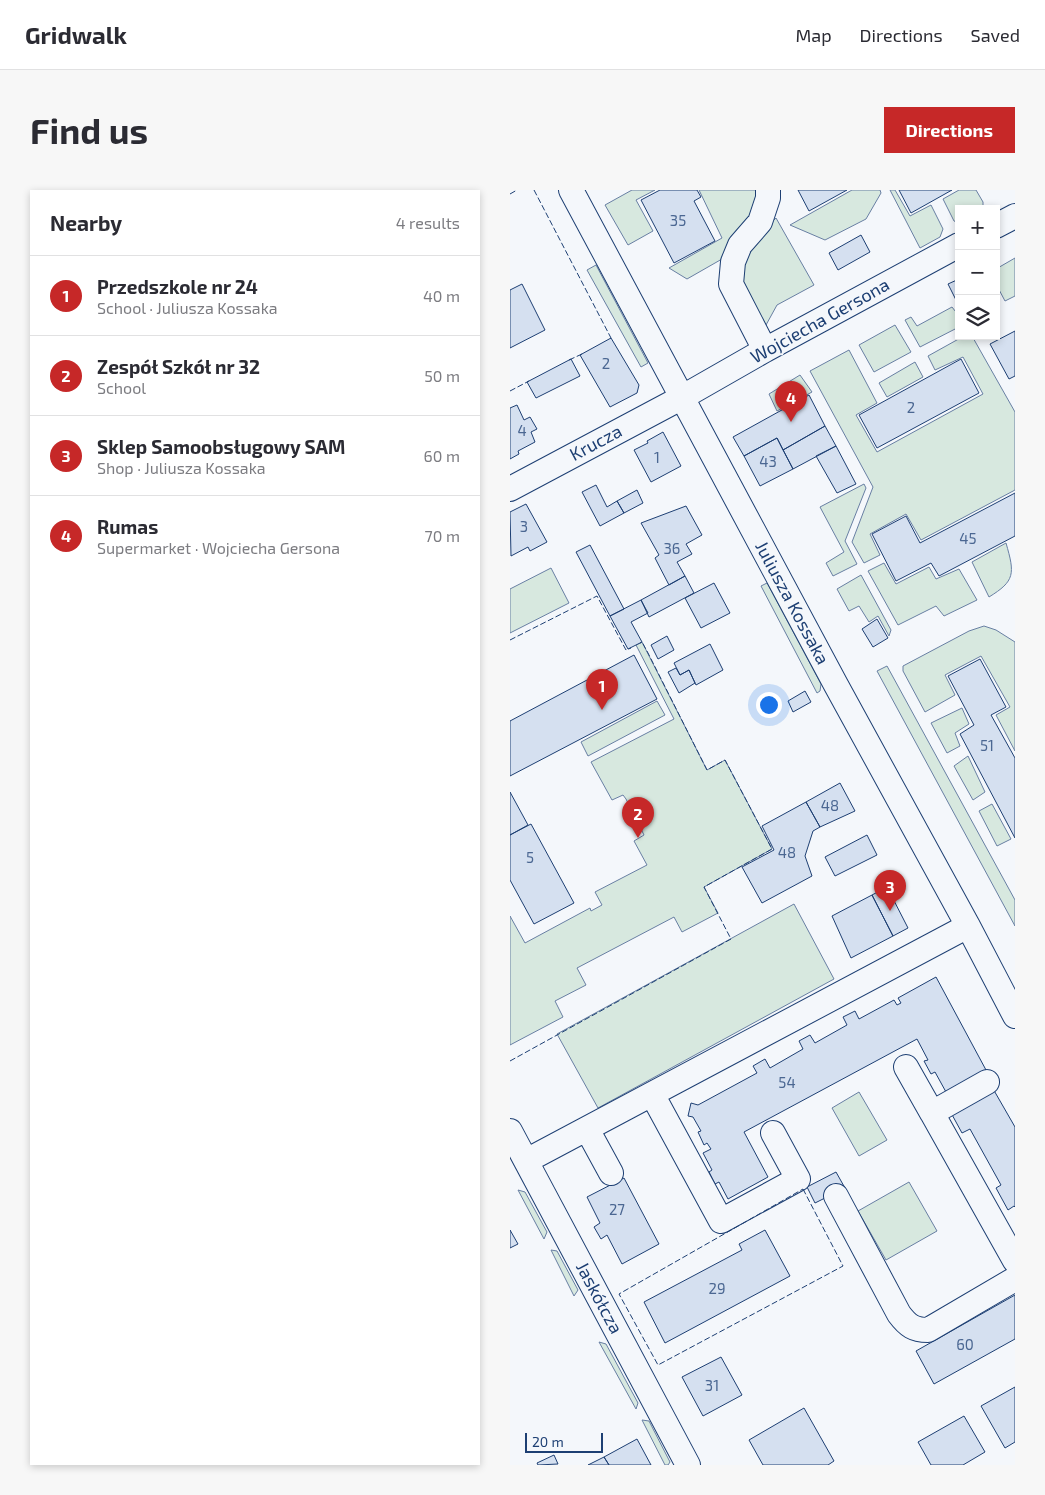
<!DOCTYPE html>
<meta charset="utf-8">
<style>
body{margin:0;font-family:"Exo 2",sans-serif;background:#f7f7f7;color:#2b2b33}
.controls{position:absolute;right:15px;top:15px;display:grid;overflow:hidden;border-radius:0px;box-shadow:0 2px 8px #0003}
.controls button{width:45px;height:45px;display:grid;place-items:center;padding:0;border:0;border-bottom:1px solid #e1e1e2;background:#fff;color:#2b2b33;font:25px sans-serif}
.scale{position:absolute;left:15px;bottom:12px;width:78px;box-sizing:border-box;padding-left:5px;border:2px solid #1d3f73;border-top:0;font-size:14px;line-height:18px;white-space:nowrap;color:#1d3f73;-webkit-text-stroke:4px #f4f7fb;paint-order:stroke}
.you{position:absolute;left:258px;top:514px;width:18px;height:18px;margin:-12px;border:4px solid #fff;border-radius:50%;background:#1a73e8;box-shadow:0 0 0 8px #1a73e833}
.badge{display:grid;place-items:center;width:32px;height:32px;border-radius:50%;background:#c62828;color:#fff;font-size:16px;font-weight:700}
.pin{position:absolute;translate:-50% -41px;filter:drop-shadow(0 1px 2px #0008)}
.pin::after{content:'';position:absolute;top:26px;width:18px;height:15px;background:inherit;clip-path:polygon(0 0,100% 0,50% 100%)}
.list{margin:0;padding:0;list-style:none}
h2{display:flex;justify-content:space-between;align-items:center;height:65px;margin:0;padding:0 20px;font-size:21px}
h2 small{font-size:16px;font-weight:400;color:#7c7c81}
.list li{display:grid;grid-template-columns:32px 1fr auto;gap:15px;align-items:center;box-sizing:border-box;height:80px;padding:0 20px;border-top:1px solid #e1e1e2}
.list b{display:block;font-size:19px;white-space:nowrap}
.list p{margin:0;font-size:16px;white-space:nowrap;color:#7c7c81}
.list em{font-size:16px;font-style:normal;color:#7c7c81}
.icon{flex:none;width:28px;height:28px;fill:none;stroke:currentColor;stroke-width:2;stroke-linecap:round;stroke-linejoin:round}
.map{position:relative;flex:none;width:505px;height:1275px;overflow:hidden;border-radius:0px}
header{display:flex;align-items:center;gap:30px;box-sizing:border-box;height:70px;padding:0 25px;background:#fff;border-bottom:1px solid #e1e1e2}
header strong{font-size:24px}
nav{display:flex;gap:28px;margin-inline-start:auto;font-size:18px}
.intro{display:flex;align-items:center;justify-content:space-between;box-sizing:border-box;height:120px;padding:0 30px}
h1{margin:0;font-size:35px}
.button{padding:12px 22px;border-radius:0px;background:#c62828;color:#fff;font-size:18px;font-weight:700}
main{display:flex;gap:30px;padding:0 30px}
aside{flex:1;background:#fff;border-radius:0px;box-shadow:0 2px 8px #0003}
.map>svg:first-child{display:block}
.green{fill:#d7e8df;stroke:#687fa3}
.building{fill:#d5e0f0;stroke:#1d3f73}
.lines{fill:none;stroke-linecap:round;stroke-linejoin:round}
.minor-casing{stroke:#1d3f73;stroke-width:26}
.minor{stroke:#f4f7fb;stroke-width:24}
.fence{stroke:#1d3f73;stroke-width:1;stroke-dasharray:6 2.5;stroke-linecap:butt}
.labels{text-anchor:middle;stroke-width:4;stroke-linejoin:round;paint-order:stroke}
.number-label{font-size:15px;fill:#4b6792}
.street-label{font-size:18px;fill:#1d3f73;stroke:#f4f7fb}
</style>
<header>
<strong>Gridwalk</strong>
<nav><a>Map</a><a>Directions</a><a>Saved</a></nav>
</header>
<div class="intro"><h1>Find us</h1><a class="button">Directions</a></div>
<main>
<aside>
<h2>Nearby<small>4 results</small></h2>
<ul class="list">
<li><span class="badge">1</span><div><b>Przedszkole nr 24</b><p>School · Juliusza Kossaka</p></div><em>40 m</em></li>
<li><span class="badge">2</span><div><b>Zespół Szkół nr 32</b><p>School</p></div><em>50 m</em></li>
<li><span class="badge">3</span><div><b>Sklep Samoobsługowy SAM</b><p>Shop · Juliusza Kossaka</p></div><em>60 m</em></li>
<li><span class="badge">4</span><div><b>Rumas</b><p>Supermarket · Wojciecha Gersona</p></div><em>70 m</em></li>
</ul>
</aside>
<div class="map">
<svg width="505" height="1275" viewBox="0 0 505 1275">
<rect width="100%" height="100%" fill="#f4f7fb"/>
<!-- green -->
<path class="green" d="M122,0H145L126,10L143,41L118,55L95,15Z
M189,0H247L246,15L212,69L177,89L159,78L212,48Z
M342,0H370L371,3L356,29L315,50L280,35Z
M380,0H385L400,26L421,15L433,39L430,47L410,58Z
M449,0H466L473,12V19H449V33L444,31L433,9Z
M266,28L304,95L267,115L256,135C222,81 220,74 266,28Z
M505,68V106L495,111L486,94V79Z
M86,75L138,173L131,177L77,80Z
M442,117L449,126V137L410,157L395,130L401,127L407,136Z
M385,135L401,162L364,182L349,155Z
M454,146H462L505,222V300L411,350L396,324L360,344L370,365L354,373L342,352L363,297L300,181L339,160L367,213L346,225L367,262L473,204L453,167L425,180L418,166Z
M405,172L413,187L377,207L369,193Z
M290,185L302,202L267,221L259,204Z
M354,294L356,298L335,351L347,374L323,386L316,373L334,362L310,317Z
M496,353C505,384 505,391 479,407L462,372Z
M374,373L386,394L419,377L426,389L449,379L467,410L434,426L426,416L388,435L358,381Z
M41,378L59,413L0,443V399Z
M351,385L381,440L379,446L368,426L359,432L349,416L339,421L327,399Z
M257,393L311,494L310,501L307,503L251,396Z
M474,436L486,440L505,452V561L486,525L500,517L471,466L435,485L445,505L415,522L393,481V476L459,441Z
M132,452L197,580L215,570L262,659L194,697L208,723L172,742L164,727L67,778L76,795L45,811L53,827L0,855V726L15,753L80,718L81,721L92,715L85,702L137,675L124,651L134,645L116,609L113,605L102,610L81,572L164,529L126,455Z
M377,476L505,710V736L367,481Z
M147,511L155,525L78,566L71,552Z
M452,518L459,534L445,543L450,556L437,563L421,533Z
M458,566L475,602L463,610L444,576Z
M482,614L501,649L487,656L469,621Z
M284,714L324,789L88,918L47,844Z
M349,902L377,950L349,966L322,918Z
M399,992L427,1041L376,1070L348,1021Z
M8,1000L15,1002L37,1042L34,1049Z
M41,1060L47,1061L68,1100L64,1106Z
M89,1152L96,1154L128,1213L126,1219Z
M132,1230L139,1231L160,1272L158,1275H155Z"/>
<!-- building -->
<path class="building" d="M150,0H187L191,7L184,11L205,51L164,73L131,10Z
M288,0H337L299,21Z
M389,0H442L401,23Z
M351,45L360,62L328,80L319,63Z
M449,89V114H448L438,94Z
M12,94L35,140L0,158V100Z
M505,141V186L499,189L480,154Z
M101,148L129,195L127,203L100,217L70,165Z
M61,169L70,186L26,208L17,192Z
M451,169L469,203L367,258L349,225Z
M299,205L315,236L273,260L267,248L234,266L223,247Z
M7,215L14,230L20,227L27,239L21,242L25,252L8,261L9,264L0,269V218Z
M315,236L326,256L283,279L273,260Z
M153,242L171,276L141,292L124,260L138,253L137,251Z
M267,248L283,279L250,296L234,266Z
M326,256L346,294L327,303L306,266Z
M86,295L97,317L107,311L114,323L90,336L72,302Z
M127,300L133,313L114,323L107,311Z
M505,303V346L429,386L421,373L386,391L362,344L396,326L410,353Z
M16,314L37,352L20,361L18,357L1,366L0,322Z
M176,316L192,345L176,354L182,364L167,372L175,386L159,395L145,368L149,365L131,333Z
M80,355L114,419L100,426L66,362Z
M175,386L184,403L139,427L131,410Z
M204,393L220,423L191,438L175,408Z
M131,410L138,423L121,432L132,452L118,459L100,426Z
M367,429L378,448L363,457L352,439Z
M157,446L164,460L148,469L141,455Z
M200,454L213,480L186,495L179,480L170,485L164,473Z
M124,465L147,509L0,586V531Z
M470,469L496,517L481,525L505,568V648L450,544L464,535L438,486Z
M166,478L170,485L179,480L185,493L169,503L158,482Z
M295,501L301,512L283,522L278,511Z
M330,593L345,621L310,637L296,612Z
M0,602L18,635L0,645Z
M296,612L310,637L303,641L295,666L302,686L252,713L232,677L264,660L252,636Z
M21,634L64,713L24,734L0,690V645Z
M357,645L367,665L325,686L315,667Z
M377,697L398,738L383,746L362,705Z
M362,705L383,746L341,768L322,726Z
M426,787L476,880L436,902L425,882L421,884L414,871L418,870L407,849L234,942L258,987L218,1009L209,992L205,994L199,982L202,980L193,963L201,959L197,953L194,955L188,942L191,941L183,927L178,926L181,913L188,915L247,883L243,876L255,869L260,878L293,859L289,851L300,845L305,853L337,835L333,827L345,821L349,829L384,810L387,815L391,813L388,808Z
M482,897L505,937V1017L504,1016L498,1020L486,998L491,995L460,939L452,943L440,921Z
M326,982L335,998L305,1013L297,997Z
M114,988L149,1054L112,1074L97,1045L91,1049L84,1037L90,1033L77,1007Z
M0,1040L8,1054L0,1058Z
M255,1040L280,1086L155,1153L134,1112L232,1060L229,1054Z
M505,1105V1149L424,1194L406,1161Z
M211,1167L232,1205L193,1226L172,1187Z
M505,1197V1252L495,1258L471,1216Z
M294,1218L324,1271L318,1275H253L239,1250Z
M454,1226L475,1262L453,1275H421L408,1252Z
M127,1249L141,1275H99L94,1267Z
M44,1265L48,1274L28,1275L27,1273Z
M94,1267L99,1275H78Z"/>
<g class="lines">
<!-- minor casing -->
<g class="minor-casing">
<path id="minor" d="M61,0L326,495L458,736L505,826
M486,36L505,26
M255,160L221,94L223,72L230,55L250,32L258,8V0
M0,299L171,208L255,160L449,55
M396,877L422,923L477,892
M142,904L211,1031L288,989L263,943
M422,923L505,1071
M77,939L101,983
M0,941L178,1275
M16,971L458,736
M326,1006L389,1124C398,1136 404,1140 418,1140L505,1089"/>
</g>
<!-- minor -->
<use href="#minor" class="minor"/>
<!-- fence -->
<path class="fence" d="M24,0L101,148L99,150
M0,4L7,0
M59,170L72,164
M0,201L19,191
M0,450L87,406L116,460L121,458
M0,871L221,749L194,697L262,659L215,570L197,580L138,463L132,452L130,453
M293,999L333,1076L148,1175L109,1104Z"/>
</g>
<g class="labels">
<!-- number labels -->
<g class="number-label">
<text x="168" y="36">35</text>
<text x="96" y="179">2</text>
<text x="401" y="223">2</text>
<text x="12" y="246">4</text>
<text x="147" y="273">1</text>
<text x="258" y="277">43</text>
<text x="14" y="342">3</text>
<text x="458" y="354">45</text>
<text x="162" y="364">36</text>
<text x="477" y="561">51</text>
<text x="320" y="621">48</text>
<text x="277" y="668">48</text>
<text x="20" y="673">5</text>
<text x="277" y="898">54</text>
<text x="107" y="1025">27</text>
<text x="207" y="1104">29</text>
<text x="455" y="1160">60</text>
<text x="202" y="1201">31</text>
</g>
<!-- street labels -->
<g class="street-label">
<text transform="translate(310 131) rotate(-29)" y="6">Wojciecha Gersona</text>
<text transform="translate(86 253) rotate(-28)" y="6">Krucza</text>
<text transform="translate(282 413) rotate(62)" y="6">Juliusza Kossaka</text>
<text transform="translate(89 1108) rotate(62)" y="6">Jaskółcza</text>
</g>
</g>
</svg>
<div class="controls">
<button>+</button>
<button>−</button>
<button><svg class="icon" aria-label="layers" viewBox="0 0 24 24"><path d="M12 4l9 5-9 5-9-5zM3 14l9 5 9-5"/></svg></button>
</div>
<div class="scale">20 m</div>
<div class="you"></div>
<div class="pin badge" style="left:92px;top:520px">1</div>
<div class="pin badge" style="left:128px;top:648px">2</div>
<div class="pin badge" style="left:380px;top:721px">3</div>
<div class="pin badge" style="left:281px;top:232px">4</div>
</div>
</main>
